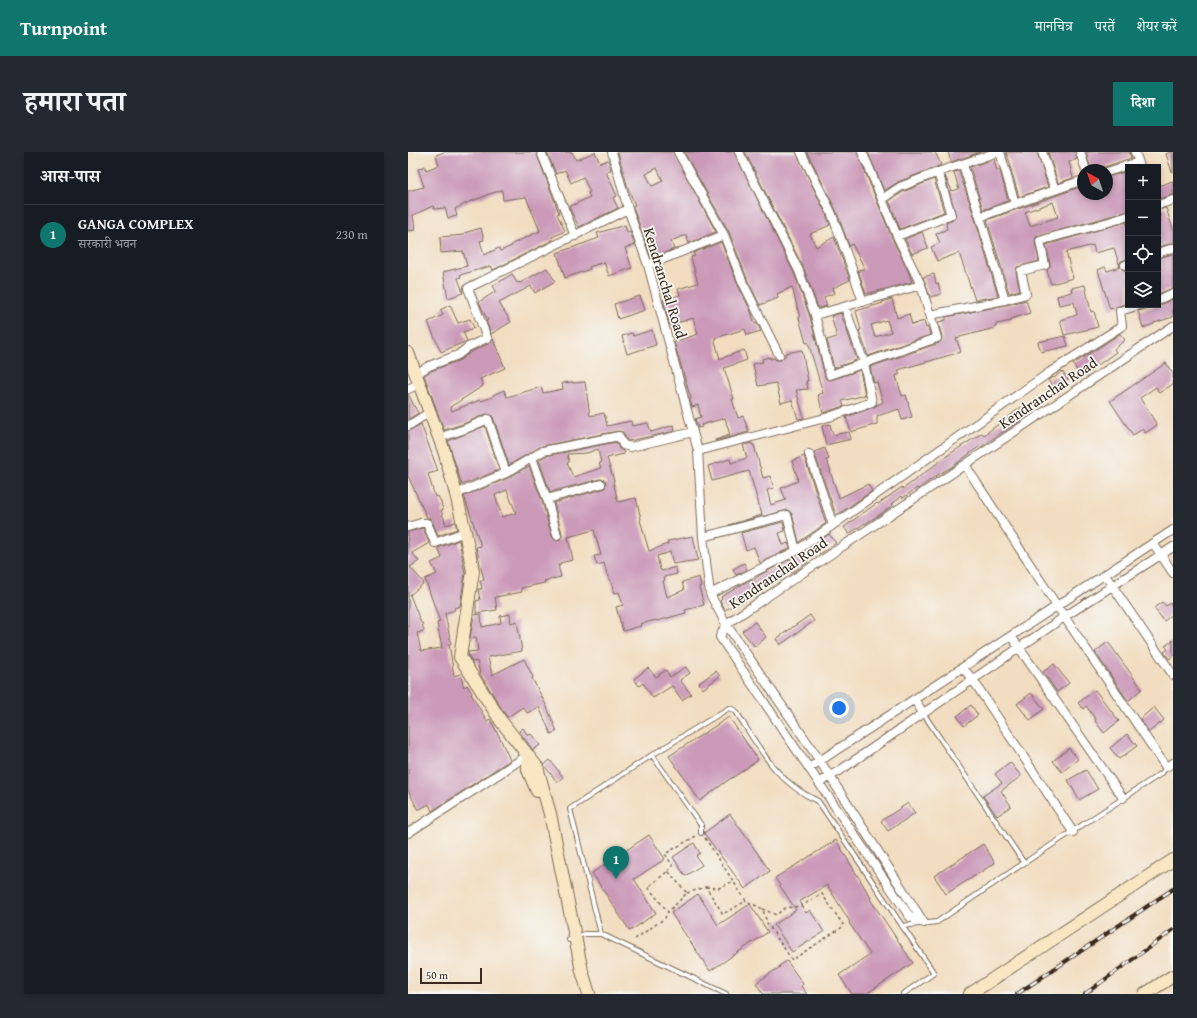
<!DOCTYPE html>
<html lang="hi">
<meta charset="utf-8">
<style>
body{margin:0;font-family:"Gentium Book Plus","Noto Serif Devanagari",serif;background:#242831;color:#f1f3f6}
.controls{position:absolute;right:12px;top:12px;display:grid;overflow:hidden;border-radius:0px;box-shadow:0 2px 6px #0003}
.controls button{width:36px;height:36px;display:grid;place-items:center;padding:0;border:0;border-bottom:1px solid #363941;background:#171b24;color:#f1f3f6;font:20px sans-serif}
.compass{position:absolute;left:669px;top:12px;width:36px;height:36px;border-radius:50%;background:#171b24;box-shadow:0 2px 6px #0003;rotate:320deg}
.scale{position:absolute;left:12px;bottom:10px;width:62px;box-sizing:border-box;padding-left:4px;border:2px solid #3b2a1e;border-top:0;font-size:11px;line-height:14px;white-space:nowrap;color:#3b2a1e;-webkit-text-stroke:3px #f6f6f2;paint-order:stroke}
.you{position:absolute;left:431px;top:556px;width:14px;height:14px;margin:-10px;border:3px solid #fff;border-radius:50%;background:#1a73e8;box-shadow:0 0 0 6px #1a73e833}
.badge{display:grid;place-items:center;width:26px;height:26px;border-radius:50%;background:#0f766e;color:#fff;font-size:13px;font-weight:700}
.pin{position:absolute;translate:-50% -33px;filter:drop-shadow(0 1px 2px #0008)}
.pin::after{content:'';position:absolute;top:21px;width:14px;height:12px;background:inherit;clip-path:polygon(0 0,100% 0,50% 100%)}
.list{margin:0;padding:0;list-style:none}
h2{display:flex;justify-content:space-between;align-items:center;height:52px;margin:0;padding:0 16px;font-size:17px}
h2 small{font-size:13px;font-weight:400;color:#9ea1a6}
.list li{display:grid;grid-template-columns:26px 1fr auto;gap:12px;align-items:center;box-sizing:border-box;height:60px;padding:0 16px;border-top:1px solid #363941}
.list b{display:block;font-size:15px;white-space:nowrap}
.list p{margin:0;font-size:13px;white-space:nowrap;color:#9ea1a6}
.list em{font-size:13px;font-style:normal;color:#9ea1a6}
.icon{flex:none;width:22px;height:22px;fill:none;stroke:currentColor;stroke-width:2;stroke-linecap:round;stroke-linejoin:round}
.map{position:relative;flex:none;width:765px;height:842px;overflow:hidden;border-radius:0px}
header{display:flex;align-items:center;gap:24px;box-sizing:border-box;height:56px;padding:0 20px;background:#0f766e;color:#fff}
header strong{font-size:19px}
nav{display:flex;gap:22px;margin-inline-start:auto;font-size:14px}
.intro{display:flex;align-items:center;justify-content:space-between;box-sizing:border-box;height:96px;padding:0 24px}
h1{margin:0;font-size:28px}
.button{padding:10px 18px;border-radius:0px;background:#0f766e;color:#fff;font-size:14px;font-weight:700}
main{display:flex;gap:24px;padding:0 24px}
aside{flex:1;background:#171b24;border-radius:0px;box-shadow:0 2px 6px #0003}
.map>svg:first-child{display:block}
.building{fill:#cb9ab9;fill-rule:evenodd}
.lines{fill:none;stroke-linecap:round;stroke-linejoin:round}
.lane-casing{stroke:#7b6957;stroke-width:6}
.street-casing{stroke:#7b6957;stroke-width:10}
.secondary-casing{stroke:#7b6957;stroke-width:14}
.path{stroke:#7b6957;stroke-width:1.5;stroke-dasharray:3 3;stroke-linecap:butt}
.lane{stroke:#fff;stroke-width:4}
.street{stroke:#fff;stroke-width:8}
.secondary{stroke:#f9e7c3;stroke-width:12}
.rail-casing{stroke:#3b2a1e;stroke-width:4}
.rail{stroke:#f6f6f2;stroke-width:2.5;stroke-dasharray:8;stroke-linecap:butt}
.labels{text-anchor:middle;stroke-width:3.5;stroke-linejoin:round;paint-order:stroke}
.street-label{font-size:15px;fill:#3b2a1e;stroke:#f6f6f2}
</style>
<header>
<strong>Turnpoint</strong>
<nav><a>मानचित्र</a><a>परतें</a><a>शेयर करें</a></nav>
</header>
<div class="intro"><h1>हमारा पता</h1><a class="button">दिशा</a></div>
<main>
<aside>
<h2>आस-पास<small></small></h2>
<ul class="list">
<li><span class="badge">1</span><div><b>GANGA COMPLEX</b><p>सरकारी भवन</p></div><em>230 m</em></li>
</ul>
</aside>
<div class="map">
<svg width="765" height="842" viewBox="0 0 765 842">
<rect width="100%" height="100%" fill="#f6f6f2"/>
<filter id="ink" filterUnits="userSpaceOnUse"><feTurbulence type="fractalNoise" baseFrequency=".025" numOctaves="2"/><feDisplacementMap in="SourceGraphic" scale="8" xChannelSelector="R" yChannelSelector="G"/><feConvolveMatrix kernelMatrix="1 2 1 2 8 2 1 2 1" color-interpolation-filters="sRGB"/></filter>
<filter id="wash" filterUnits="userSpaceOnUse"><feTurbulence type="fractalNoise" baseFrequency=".012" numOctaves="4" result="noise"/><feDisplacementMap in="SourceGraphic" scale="16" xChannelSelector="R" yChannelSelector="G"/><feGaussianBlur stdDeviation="0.9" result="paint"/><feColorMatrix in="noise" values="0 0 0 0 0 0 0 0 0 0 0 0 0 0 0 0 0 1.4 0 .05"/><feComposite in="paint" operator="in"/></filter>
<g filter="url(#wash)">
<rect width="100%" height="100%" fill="#f2ddc0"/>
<g id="blocks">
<!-- building -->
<path class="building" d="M36,0H128L151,61L149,62L157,79L144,85L145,88L85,118L83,114L52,123L53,125L50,126L55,141L40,146L35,120L59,114L55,99L33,101L32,85L56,83V81L73,76L76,88L72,89L76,103L91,96L92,99L104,94V92L132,79L118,45L95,48L94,38L78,43V44L63,49L47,57L49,64L40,66L37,56L26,57L25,54L5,63L7,78L0,79V39L16,35L10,17L17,14L18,18L31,13L28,3Z
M139,0H164L168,8L187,0L192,11L200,8L203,18L198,20L209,44L205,46L210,56L171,75L161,55L182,45L180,41L182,40L175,25L163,31L157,18L148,22Z
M213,0H265L308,80L281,91L278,83L263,89L266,97L243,106L225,55V54L227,53L220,36L210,1ZM249,16L255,29L244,34L238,22Z
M276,0H326L386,121L402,165L417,225L418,227L423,228L452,218L457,243L434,249L436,254L415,261L410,243L415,241L400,190L398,191L391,166H392L384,135L369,142L370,146L352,153L340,129L321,80Z
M337,0H388L418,62L422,73L402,82L408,95L426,85L442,128L425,136L427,141L416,145L419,154L410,156L396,117Z
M399,0H449L484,86L500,119L504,130L458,142L450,118L457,117L444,92L441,94L428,58Z
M460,0H527L533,13L490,30L476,39Z
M540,0H573L543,10Z
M598,0H629L640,35L611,45L602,14H603Z
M640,0H667L669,7L661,10L665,26L650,31Z
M678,0H721L723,6L696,15V14L683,18Z
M762,0H765V20H764L758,2Z
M586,7L589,19L592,18L600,49L575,58L562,15Z
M551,19L567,67L590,144L567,148L551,101L529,109L523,95L532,91L528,82L539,77L538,71L545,68L548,64L537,24L544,39L551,37L546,20Z
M720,19V59L628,85L627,90L631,109L609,115L608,120L612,138L601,141L579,68L675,34V42H699V25ZM645,50L650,65L622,74L617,60Z
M526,27L536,60L492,77L481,49L495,40Z
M765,29V43L750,47V34Z
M758,56L765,77V91L750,95V70L753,69L750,58Z
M718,70L720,77V107L713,109L712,112L714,117L716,118H720V151L702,157L690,118L697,115L699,119L712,115L706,96L687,101L685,93L658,100L665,126L643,132L639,118L642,115V112L638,93Z
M217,73L219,80L222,79L227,93L217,96L224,116L201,124L196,110L181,115L182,117L157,126L149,101L191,86L189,81Z
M514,80L520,96L504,102L497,87Z
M313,90L330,133L342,157L347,172L349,171L353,179L339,183L337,177L307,186L308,188L307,189L312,207L336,198L339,208L316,216L326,247H324L330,266L335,264L341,280L307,289V288L322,283L317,266L293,273L294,275L290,276L287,267L293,265L290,253L284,255L282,248L283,247L266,190L290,182L285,166L262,173L255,148L272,143L270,137L290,131L283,105L287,104L285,101Z
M765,102V136L750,142V106Z
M139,116L147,129L127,141L123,134L91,151L103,170L83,182L78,169L80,168L76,161L71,150L88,139L85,134L104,122L109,131L111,130L112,131Z
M526,122L528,132L530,131L533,142L522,145L515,125Z
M677,133L683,160L686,159L690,175L656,183L652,168L669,163L666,150L651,153L649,144L664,140L663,136Z
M232,144L237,158L210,167L206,152Z
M484,147L489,166L501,162L504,173L516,169L518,176L520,175L522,183L460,204L451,178H453L448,159L475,151L474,150ZM479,168L483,180L467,185L463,173Z
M765,147V165L746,171V172L735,176L730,159L752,153Z
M618,148L622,161L603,167V169L588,172V175L583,177L548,186L553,200L490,218L492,222L488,224L494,244L498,243L504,265L494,268L491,257L469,264V272L443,280L438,265L466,255L475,250L469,230L466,231L462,215L531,191L533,189L534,185L530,170L538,168V165L598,153Z
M42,153L50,171L62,167L66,176L55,180L59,189L33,200L20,170L35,163L32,158Z
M433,161L449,208L426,216L419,188L429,185L423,164Z
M244,178L248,193L219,202L214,184L224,181L225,184Z
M712,182L717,188L706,197L708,200L690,213L689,211L672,223L665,212Z
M657,184L660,194L633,200L630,190Z
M85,187L97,216L72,227L75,232V234L42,255L44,259L72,248L73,249L85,245V243L96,238L99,245L133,235L135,241L155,237L154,231L165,230V231L177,230L182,264L196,261L199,274L223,269L224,274L240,271L243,280L266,273L267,279L221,289L219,288L215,280L210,279L134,294L101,313L85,265L83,263L78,262L55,272L36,278L16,223L23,219L52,208L63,200L82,191Z
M394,198L400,229H398L400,237L388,238L396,266L390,267L384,248L373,251L368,231L350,234L345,212L355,210L354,207L362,205V207L366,206L368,208H373L378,203L377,201Z
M758,211L765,222V232L751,241L748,235L732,246L749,273L737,281L735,277L725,283L702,249Z
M654,219L660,227L647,237L640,228L645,225L646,226Z
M0,242L10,261L0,267Z
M616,253L623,262L593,281L573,295L572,294L545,314L525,326L510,337L509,336L495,346L494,344L484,352L485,353L474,361L457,372V371L441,382L436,375L469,351L470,352L494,335L495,337L540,303L574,281L576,283Z
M13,272L30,319L20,322L27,345L30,344L33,350L35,358H33L38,373L47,370L49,377L30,384L24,369L22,366H19L0,324V279Z
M422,272L425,283L441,280L443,287L418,293L414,274Z
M77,274L91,318L54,333L40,289Z
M208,290L211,297L215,299L216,302L199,306L206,329H205L210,350L228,346L233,367L232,368L241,399L260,392V389L285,384L290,408L265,412L262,400L249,404L252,418H254V419L268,415L269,422L256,425L257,428L255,429L259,445L276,438L274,430L291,425L293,434L291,435L296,453L277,458L278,461L249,469L248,468L232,472L233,474L215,479L208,455L215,453L211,440L206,441L203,429H202L200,422H199L196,411L189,413L186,404L193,403L186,378L160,385L165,408L152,411L153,412L150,413L153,425L136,429L137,431L113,436L114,440L87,445L89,458L68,461V449L72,448L70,437H74L72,428H76L68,395L73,394L56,344L100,326L121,314L134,349L144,384L147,388H151L154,385V382L146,351L194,337L197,336L198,331L197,328L192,327L142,340L131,308L137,304ZM190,297L193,311L191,312L193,316L165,325L159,311L161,310L159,302L179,301ZM99,338L108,361L94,365L87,343Z
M344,291V293H346L355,326L362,324L366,336L359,338L363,353L378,348L373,336L390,329L389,326H390L384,309L396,304L418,371L391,390L384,362L380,358L321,373L354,363L341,319L304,329L300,314L322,307L323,311L339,306L335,293Z
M417,296L421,307L418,308L423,319H422L431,346L460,332L464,339L432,361L428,363L406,300Z
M375,370L377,379L371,381L375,393L380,391L382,396L352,411L346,395L338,398L333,381Z
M15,376L21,391L4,401L11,409L2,415L16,431L2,443L13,471H14L16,479L9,481L13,499L34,496L29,471L32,470L17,427L29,422L23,411L34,406L30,396L51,388L57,421L52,454L46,456L47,458L37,461L43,492H41L46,524L52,522L56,535L59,533L64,541L63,542L79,569L82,567L91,584L102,608L24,659L21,652L10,658L0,638V380Z
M421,382L428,391L412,402L406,393Z
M394,401L400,410L384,421L382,419L343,445L329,453L328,452L317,458L312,449L314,447L313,445L343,427L344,429L352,423Z
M336,411L339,418L328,423L325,417Z
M754,450L758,454L762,451L765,455V462L756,469L746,456Z
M73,462L74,475L93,471L92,464L102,462L103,471L109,469L114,499L80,505L84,523L116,507L125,525L124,526L138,553L149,579L143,582L131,555L119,561L115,555L99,565L72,522L69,509L64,510L61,505L60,500L70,499L68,485L62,486L66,463Z
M402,463L406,469L372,493L368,487Z
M347,470L358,485L347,495L334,479Z
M765,488V504L761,507L756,500L760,497L757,494Z
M700,490L734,537L720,549L687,500Z
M646,512L661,531L649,540L635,520Z
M278,515L282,521L272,528L283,542L274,548L264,534L245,546L235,531L231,534L226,527L240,516L248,525L258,518L262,525Z
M308,519L312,524L295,537L291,531Z
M687,538L711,569L696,581L687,569L688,568L678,554L675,557L670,551Z
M623,541L636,557L622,568L609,552Z
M563,553L570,563L556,574L549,564Z
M746,555L756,568L741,580L732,567Z
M321,565L350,608L324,626H323L292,649L261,604Z
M115,576L120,584L123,582L132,593L125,598L111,579Z
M719,582L729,594L711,607L702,596Z
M661,596L670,607L654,620L645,609Z
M142,608L155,625L149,630L136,613Z
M602,610L613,624L593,639L603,654L589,664L575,644L594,631L587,622Z
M678,618L690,637L671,648L660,628Z
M500,651L507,661L480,679L473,669Z
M322,662L362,719L337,737L296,681Z
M241,683L257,707L226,727L248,761L222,779L184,721Z
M428,688L463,746L462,747L505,811L458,842H444L431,823L462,802L441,771L442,770L419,733L391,750L398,761L402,758L416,780L384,800L366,773L388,758L367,726Z
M286,691L292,701L288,704L294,713L277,724L265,705Z
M575,692L587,711L538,742L526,724Z
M290,742L310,773L342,752L360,780L302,819L263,761Z
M379,809L395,832L393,834L399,842H355L348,831L372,815L371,814Z"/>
</g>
</g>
<g filter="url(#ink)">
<use href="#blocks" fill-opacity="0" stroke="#7b6957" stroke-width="1"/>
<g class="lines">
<!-- lane casing -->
<g class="lane-casing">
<path id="lane" d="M515,561L616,711
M244,603L321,556L327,558C351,595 368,631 410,649L526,821L495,842
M494,774L529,770L616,711L754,621L758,615
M193,782L162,657L244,603L293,673V681
M161,788L176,782H193L318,842"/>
</g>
<!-- street casing -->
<g class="street-casing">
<path id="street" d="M133,0L167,84
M204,0L220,57L240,113L290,299L295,385L302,442L318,472L765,174
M270,0L316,83L335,131L371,203
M331,0L391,119L407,163L422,223L529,186L513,133L489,84L460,13L454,0
M393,0L423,60L443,114L455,150
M634,0L647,38
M672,0L678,18
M727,0L732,14
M699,20L730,10
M474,47L492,35L530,20L590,0
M607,52L675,28
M750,53L765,48
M572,65L607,52L592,0
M489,84L543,63L530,20
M750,101L765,96
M240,113L316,83
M717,113L720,112
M597,148L618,142L613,119L637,113L632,89C661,80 691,74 720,64
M750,148L765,141
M407,163L513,133
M522,163L597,148L572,65L555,13
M8,222L21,214L50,203L60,195L79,186L60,136L220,57
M0,237L11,232
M0,274L22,260
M31,286L57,277L80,267L98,321
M290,299L421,265L464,250L456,211L437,155
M124,306L139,347L149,383
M557,313L649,454L758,615L765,611
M48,342L98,321L135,299L211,284L215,293L223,295L285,280
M139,347L193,332
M425,373L642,220L714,174L712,159L732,153
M0,375L13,371H19L27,391L57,380
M295,385L379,363L388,399
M745,391L765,421
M697,423L765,523
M302,442L388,399L425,373L401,302
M318,472L412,609L516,771L502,765L312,485Z
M603,484L715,646
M555,516L565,528L665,680
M506,547L515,561
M401,616L765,378
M411,631L434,617L656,465L765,395
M0,681L120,603"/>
</g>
<!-- secondary casing -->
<g class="secondary-casing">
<path id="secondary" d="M0,201L36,299L48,342L57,380L65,419L52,505L93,569L129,615L142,662L174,819L181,842
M120,603V618L129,639
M562,842L765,708
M737,842L765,824"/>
</g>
<!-- path -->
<path class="path" d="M297,686L338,749L355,757L359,771L384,808L436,774L414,742L393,754L377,756L368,763L355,757
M260,719L265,714L257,702L288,684
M298,735L311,736L325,729
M279,741L298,735L315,762L338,749
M227,787L257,766L260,760L240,735L260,719L279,741L260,760"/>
<!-- lane -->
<use href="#lane" class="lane"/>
<!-- street -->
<use href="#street" class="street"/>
<!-- secondary -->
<use href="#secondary" class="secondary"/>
<!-- rail casing -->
<g class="rail-casing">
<path id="rail" d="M609,842L765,737
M677,842L765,778"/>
</g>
<!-- rail -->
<use href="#rail" class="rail"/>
</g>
</g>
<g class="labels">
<!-- street labels -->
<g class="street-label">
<text transform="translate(257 131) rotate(73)" y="5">Kendranchal Road</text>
<text transform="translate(640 241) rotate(-34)" y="5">Kendranchal Road</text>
<text transform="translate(370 421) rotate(-34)" y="5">Kendranchal Road</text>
</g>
</g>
</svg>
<div class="controls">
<button>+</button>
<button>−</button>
<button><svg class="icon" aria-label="locate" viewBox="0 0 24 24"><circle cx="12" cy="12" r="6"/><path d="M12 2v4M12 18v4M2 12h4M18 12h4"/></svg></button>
<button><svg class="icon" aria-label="layers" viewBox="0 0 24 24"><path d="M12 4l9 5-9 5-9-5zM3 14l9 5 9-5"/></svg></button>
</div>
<svg class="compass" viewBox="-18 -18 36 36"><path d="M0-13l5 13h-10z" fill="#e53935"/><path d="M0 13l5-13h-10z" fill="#9ea1a6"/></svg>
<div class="scale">50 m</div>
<div class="you"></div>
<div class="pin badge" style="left:208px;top:727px">1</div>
</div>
</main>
